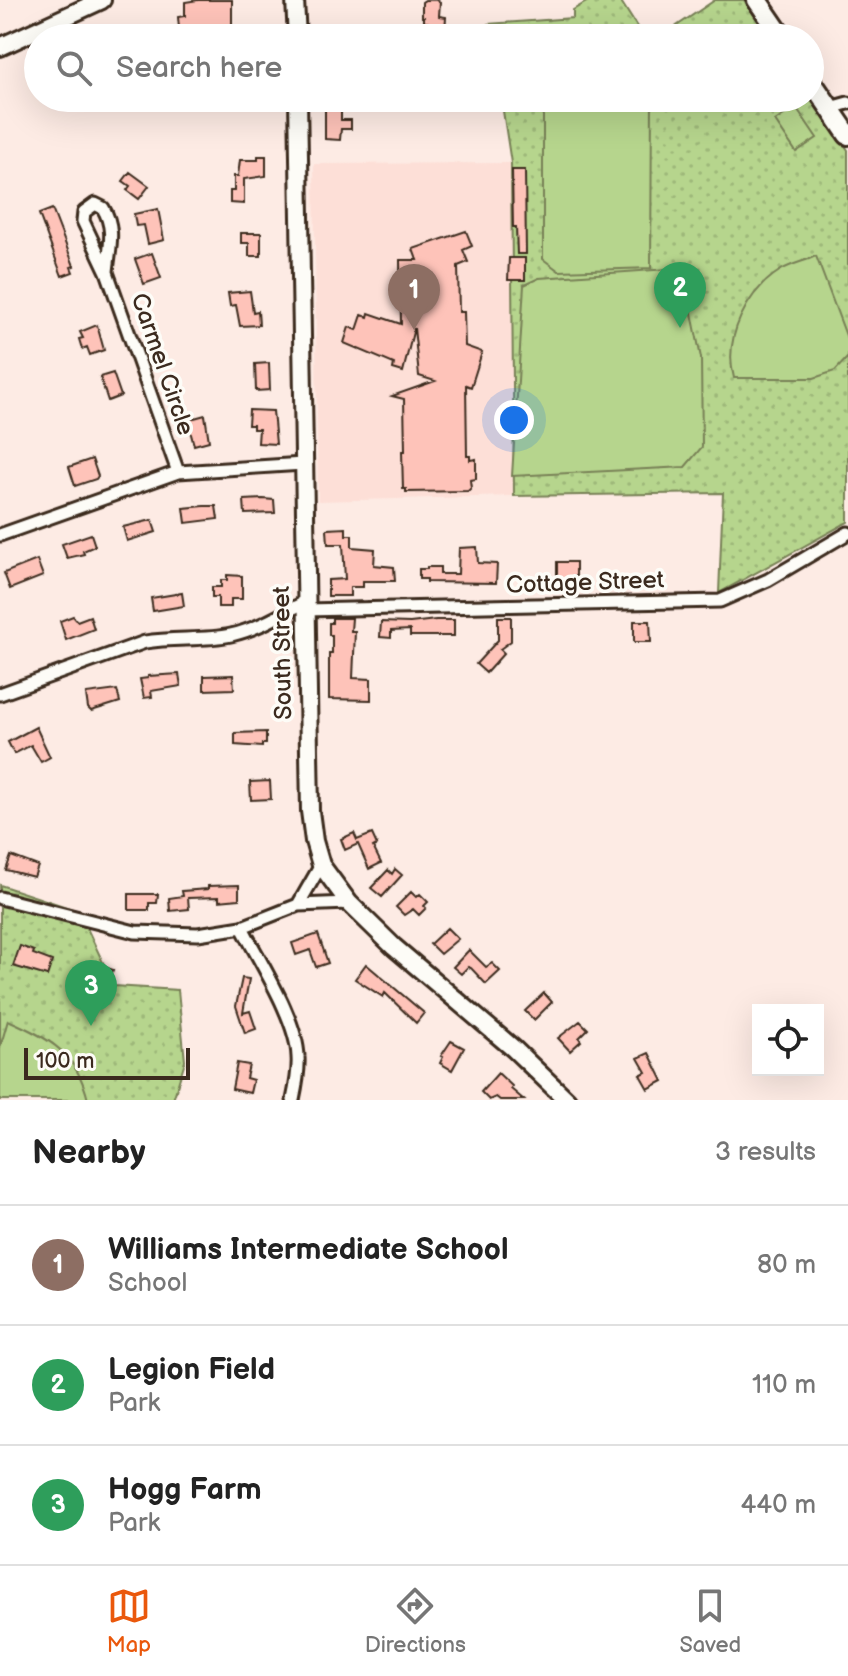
<!DOCTYPE html>
<style>
body{margin:0;font-family:"Balsamiq Sans",sans-serif;background:#f2f2f2;color:#222}
.controls{position:absolute;right:24px;bottom:24px;display:grid;overflow:hidden;border-radius:0px;box-shadow:0 8px 32px #0002}
.controls button{width:72px;height:72px;display:grid;place-items:center;padding:0;border:0;border-bottom:2px solid #e0e0e0;background:#fff;color:#222;font:40px sans-serif}
.scale{position:absolute;left:24px;bottom:20px;width:166px;box-sizing:border-box;padding-left:8px;border:4px solid #3b2a1e;border-top:0;font-size:22px;line-height:28px;white-space:nowrap;color:#3b2a1e;-webkit-text-stroke:6px #fdfcf7;paint-order:stroke}
.you{position:absolute;left:514px;top:420px;width:28px;height:28px;margin:-20px;border:6px solid #fff;border-radius:50%;background:#1a73e8;box-shadow:0 0 0 12px #1a73e833}
.badge{display:grid;place-items:center;width:52px;height:52px;border-radius:50%;background:#ea580c;color:#fff;font-size:26px;font-weight:700}
.pin{position:absolute;translate:-50% -66px;filter:drop-shadow(0 2px 4px #0008)}
.pin::after{content:'';position:absolute;top:42px;width:28px;height:24px;background:inherit;clip-path:polygon(0 0,100% 0,50% 100%)}
.list{margin:0;padding:0;list-style:none}
h2{display:flex;justify-content:space-between;align-items:center;height:104px;margin:0;padding:0 32px;font-size:34px}
h2 small{font-size:26px;font-weight:400;color:#767676}
.list li{display:grid;grid-template-columns:52px 1fr auto;gap:24px;align-items:center;box-sizing:border-box;height:120px;padding:0 32px;border-top:2px solid #e0e0e0}
.list b{display:block;font-size:30px;white-space:nowrap}
.list p{margin:0;font-size:26px;white-space:nowrap;color:#767676}
.list em{font-size:26px;font-style:normal;color:#767676}
.icon{flex:none;width:44px;height:44px;fill:none;stroke:currentColor;stroke-width:2;stroke-linecap:round;stroke-linejoin:round}
.map{position:relative;flex:none;width:848px;height:1100px;overflow:hidden}
.search{position:absolute;background:#fff;box-shadow:0 8px 32px #0002;left:24px;right:24px;top:24px;height:88px;display:flex;align-items:center;gap:20px;box-sizing:border-box;padding:0 28px;border-radius:44px;color:#767676;font-size:30px}
.sheet{height:464px;background:#fff}
nav{display:flex;justify-content:space-around;align-items:center;box-sizing:border-box;height:112px;border-top:2px solid #e0e0e0;background:#fff;font-size:22px;color:#767676}
nav a{display:grid;justify-items:center;gap:4px}
nav .on{color:#ea580c}
.map>svg:first-child{display:block}
.built{fill:#fddfd7}
.grass{fill:url(#grass-dots);stroke:#788056;stroke-width:2}
.garden{fill:#b6d58d;stroke:#788056;stroke-width:2}
.building{fill:#fec3b9;stroke:#3b2a1e;stroke-width:2}
.lines{fill:none;stroke-linecap:round;stroke-linejoin:round}
.street-casing{stroke:#3b2a1e;stroke-width:17}
.secondary-casing{stroke:#3b2a1e;stroke-width:22}
.primary-casing{stroke:#3b2a1e;stroke-width:24}
.street{stroke:#fdfcf7;stroke-width:11}
.secondary{stroke:#fdfcf7;stroke-width:16}
.primary{stroke:#fdfcf7;stroke-width:18}
.labels{text-anchor:middle;stroke-width:7;stroke-linejoin:round;paint-order:stroke}
.street-label{font-size:24px;fill:#3b2a1e;stroke:#fdfcf7}
</style>
<div class="map">
<svg width="848" height="1100" viewBox="0 0 848 1100">
<defs>
<pattern id="grass-dots" width="8" height="8" patternUnits="userSpaceOnUse" patternTransform="scale(2)"><rect width="8" height="8" fill="#b6d58d"/><path d="M2 2h.1M6 6h.1" fill="none" stroke="#9db779" stroke-width="1.8" stroke-linecap="round"/></pattern>
</defs>
<rect width="100%" height="100%" fill="#fdebe4"/>
<filter id="ink" filterUnits="userSpaceOnUse"><feTurbulence type="fractalNoise" baseFrequency=".0125" numOctaves="2"/><feDisplacementMap in="SourceGraphic" scale="16" xChannelSelector="R" yChannelSelector="G"/><feConvolveMatrix kernelMatrix="1 2 1 2 8 2 1 2 1" color-interpolation-filters="sRGB"/></filter>
<g filter="url(#ink)">
<!-- built -->
<path class="built" d="M511,163L514,496L318,501L314,164Z"/>
<!-- grass -->
<path class="grass" d="M590,0H620L644,38H491L488,24L573,18V10Z
M715,0H744L770,38H659Z
M810,95L848,150V522L719,593L723,493L514,496L511,163L501,98H810Z
M0,885L79,911L114,986L178,990L185,1061L173,1100H0Z"/>
<!-- garden -->
<path class="garden" d="M543,98H652L651,268L559,271L543,259Z
M796,107L817,138L796,152L775,121Z
M816,256L848,341V357L835,371L814,378H734C723,338 747,291 781,270C791,264 805,261 816,256Z
M683,268L701,358L702,447L685,467L512,476L524,285L539,278Z
M8,1020C49,1038 77,1053 88,1100H0V1048Z"/>
<!-- building -->
<path class="building" d="M198,0H232V25L214,29V26L179,28L178,17L185,16V2Z
M425,0H437L440,2L439,16L446,17L445,31H442L441,38H429L430,23L424,22V17H422V2Z
M321,98H341V120H351V129H341L340,140L325,139V109H321Z
M258,156H266V176L244,179V204L230,203V191H234V176H238L240,160H258Z
M512,170H525L526,254H517L516,227H513Z
M130,172L149,186L139,199L127,190L130,186L123,181Z
M52,209L74,266L71,267L73,272L62,276L39,214Z
M158,209L164,240L148,244L144,225L136,226L134,214Z
M466,231L472,246L463,250L468,262L458,266L459,312H464L465,346L482,352L471,387L466,385L467,456H470V460L476,459V479L470,480L471,488L468,491L406,492V489H403L402,451H405L404,399L392,396L435,381L419,376L414,328L403,372L393,369L394,364L344,343L349,327L357,330L362,315L368,317L369,313L401,324L400,260H417L413,249Z
M241,233H261V256H249V243H241Z
M152,253L161,278L144,284L135,259Z
M509,258H525V280H508Z
M250,291L253,312L258,311L259,325L240,326L236,305L230,306L228,293Z
M97,325L104,350L90,355L87,347L82,349L79,339L83,338L80,332Z
M269,363L270,390L256,391L255,364Z
M113,373L121,396L108,401L100,377Z
M249,410L273,411L276,444L258,443L259,429H253V425H248Z
M205,415L209,441L194,445L187,420Z
M92,459L98,476L96,479L75,486L69,467Z
M263,499L274,500L275,513L245,514L244,500Z
M204,506H216L218,519L186,523L184,508Z
M152,520L156,532L127,541L123,527Z
M346,528V535H352V547L375,549L374,565L394,567L395,581H363V587H350V596H328V580L345,579L343,544H328L327,529Z
M91,534L95,546L83,551L84,554L67,558L62,544Z
M477,547L478,563L497,564L496,583L427,582V579H419V569H427V567H440V574H458L459,548Z
M37,560L43,576L10,589L4,573Z
M557,562H576V582H557Z
M227,575L242,576V599H231V607H218V597H212V587H221V580H227Z
M182,593L184,606L153,611L151,598Z
M73,616L77,621L90,616L94,629L66,640L60,621Z
M498,617H511V641L500,649L504,653L486,673L476,664L498,640Z
M332,618H352L351,631H355L353,678L371,679V700L329,699V653H332V635H329V623H332Z
M436,620H454V636H410V630L391,631V638L380,637L381,622L410,623Z
M634,621H650L651,642H634Z
M179,674L181,686L151,691L152,697L144,698L140,679L148,678V676Z
M233,675L234,689L204,690V676Z
M117,690L120,702L91,711L88,708L86,694Z
M36,727L50,757L41,762L31,745L14,754L8,742Z
M266,732V744H262V747L235,745V733Z
M270,781L271,799L251,800L250,782Z
M354,833L357,840L372,834L377,845L373,847L381,863L369,869L358,844L345,850L341,839Z
M11,856L38,866L34,877L6,870Z
M395,869L402,875L382,897L371,888L388,870L392,874Z
M239,885V899L219,901V897L188,898L189,909L170,911L169,898L183,896L182,891L208,889V886Z
M411,892L416,897L420,894L428,902L424,906L426,908L419,915L413,909L404,915L396,907Z
M129,894H158L157,903H149V910H129Z
M447,928L458,939L440,954L430,944Z
M318,934L328,963L316,967L310,950L296,955L292,943Z
M20,946L34,951L33,954L52,961L47,976L13,966Z
M469,950L486,967L492,963L500,971L486,984L471,968L468,967L461,974L453,967Z
M84,964L94,967L95,964L113,970L107,987L80,976Z
M366,964L424,1013L416,1023L385,993L383,997L355,979Z
M242,978L249,979L243,1013L250,1011L256,1029L245,1033L236,1006Z
M544,993L552,1002L534,1020L525,1011Z
M580,1021L588,1029L579,1038L581,1041L570,1051L558,1038Z
M451,1041L464,1048L452,1070L440,1063L443,1057L441,1056Z
M649,1053L663,1081L648,1089L640,1075L646,1072L638,1058Z
M237,1063L249,1065L246,1078L253,1080L250,1093L232,1089Z
M498,1073L512,1086L511,1089L524,1100H500L496,1097L489,1100L481,1092Z"/>
<g class="lines">
<!-- street casing -->
<g class="street-casing">
<path id="street" d="M830,108L848,103
M107,272L83,221L84,212L95,204L103,208C116,229 109,249 107,272L178,472
M0,535L178,472L303,464
M305,610L720,601L768,580L848,533
M0,694L145,642C173,637 203,641 231,635C258,629 282,614 305,602
M0,898L135,932L198,934L242,927L298,905L349,903
M298,905L321,865
M242,927C259,961 297,1019 298,1057C299,1071 296,1086 293,1100"/>
</g>
<!-- secondary casing -->
<g class="secondary-casing">
<path id="secondary" d="M295,0L297,38
M0,47L102,0
M298,98L310,811L314,841L321,865L349,903L394,947L514,1049L567,1100"/>
</g>
<!-- primary casing -->
<g class="primary-casing">
<path id="primary" d="M757,0L783,38
M810,79L848,135"/>
</g>
<!-- street -->
<use href="#street" class="street"/>
<!-- secondary -->
<use href="#secondary" class="secondary"/>
<!-- primary -->
<use href="#primary" class="primary"/>
</g>
</g>
<g class="labels">
<!-- street labels -->
<g class="street-label">
<text transform="translate(163 364) rotate(71)" y="8">Carmel Circle</text>
<text transform="translate(585 582) rotate(-2)" y="8">Cottage Street</text>
<text transform="translate(282 653) rotate(-91)" y="8">South Street</text>
</g>
</g>
</svg>
<div class="controls">
<button><svg class="icon" aria-label="locate" viewBox="0 0 24 24"><circle cx="12" cy="12" r="6"/><path d="M12 2v4M12 18v4M2 12h4M18 12h4"/></svg></button>
</div>
<div class="scale">100 m</div>
<div class="you"></div>
<div class="pin badge" style="left:414px;top:330px;background:#8d6e63">1</div>
<div class="pin badge" style="left:680px;top:328px;background:#2e9e5b">2</div>
<div class="pin badge" style="left:91px;top:1026px;background:#2e9e5b">3</div>
<div class="search"><svg class="icon" aria-label="search" viewBox="0 0 24 24"><circle cx="10" cy="10" r="6"/><path d="M15 15l6 6"/></svg>Search here</div>
</div>
<section class="sheet">
<h2>Nearby<small>3 results</small></h2>
<ul class="list">
<li><span class="badge" style="background:#8d6e63">1</span><div><b>Williams Intermediate School</b><p>School</p></div><em>80 m</em></li>
<li><span class="badge" style="background:#2e9e5b">2</span><div><b>Legion Field</b><p>Park</p></div><em>110 m</em></li>
<li><span class="badge" style="background:#2e9e5b">3</span><div><b>Hogg Farm</b><p>Park</p></div><em>440 m</em></li>
</ul>
</section>
<nav>
<a class="on"><svg class="icon" aria-label="map" viewBox="0 0 24 24"><path d="M3 6l6-2 6 2 6-2v14l-6 2-6-2-6 2zM9 4v14M15 6v14"/></svg>Map</a>
<a><svg class="icon" aria-label="directions" viewBox="0 0 24 24"><path d="M12 3l9 9-9 9-9-9zM9 14v-3h6M13 9l2 2-2 2"/></svg>Directions</a>
<a><svg class="icon" aria-label="saved" viewBox="0 0 24 24"><path d="M7 4h10v16l-5-4-5 4z"/></svg>Saved</a>
</nav>
